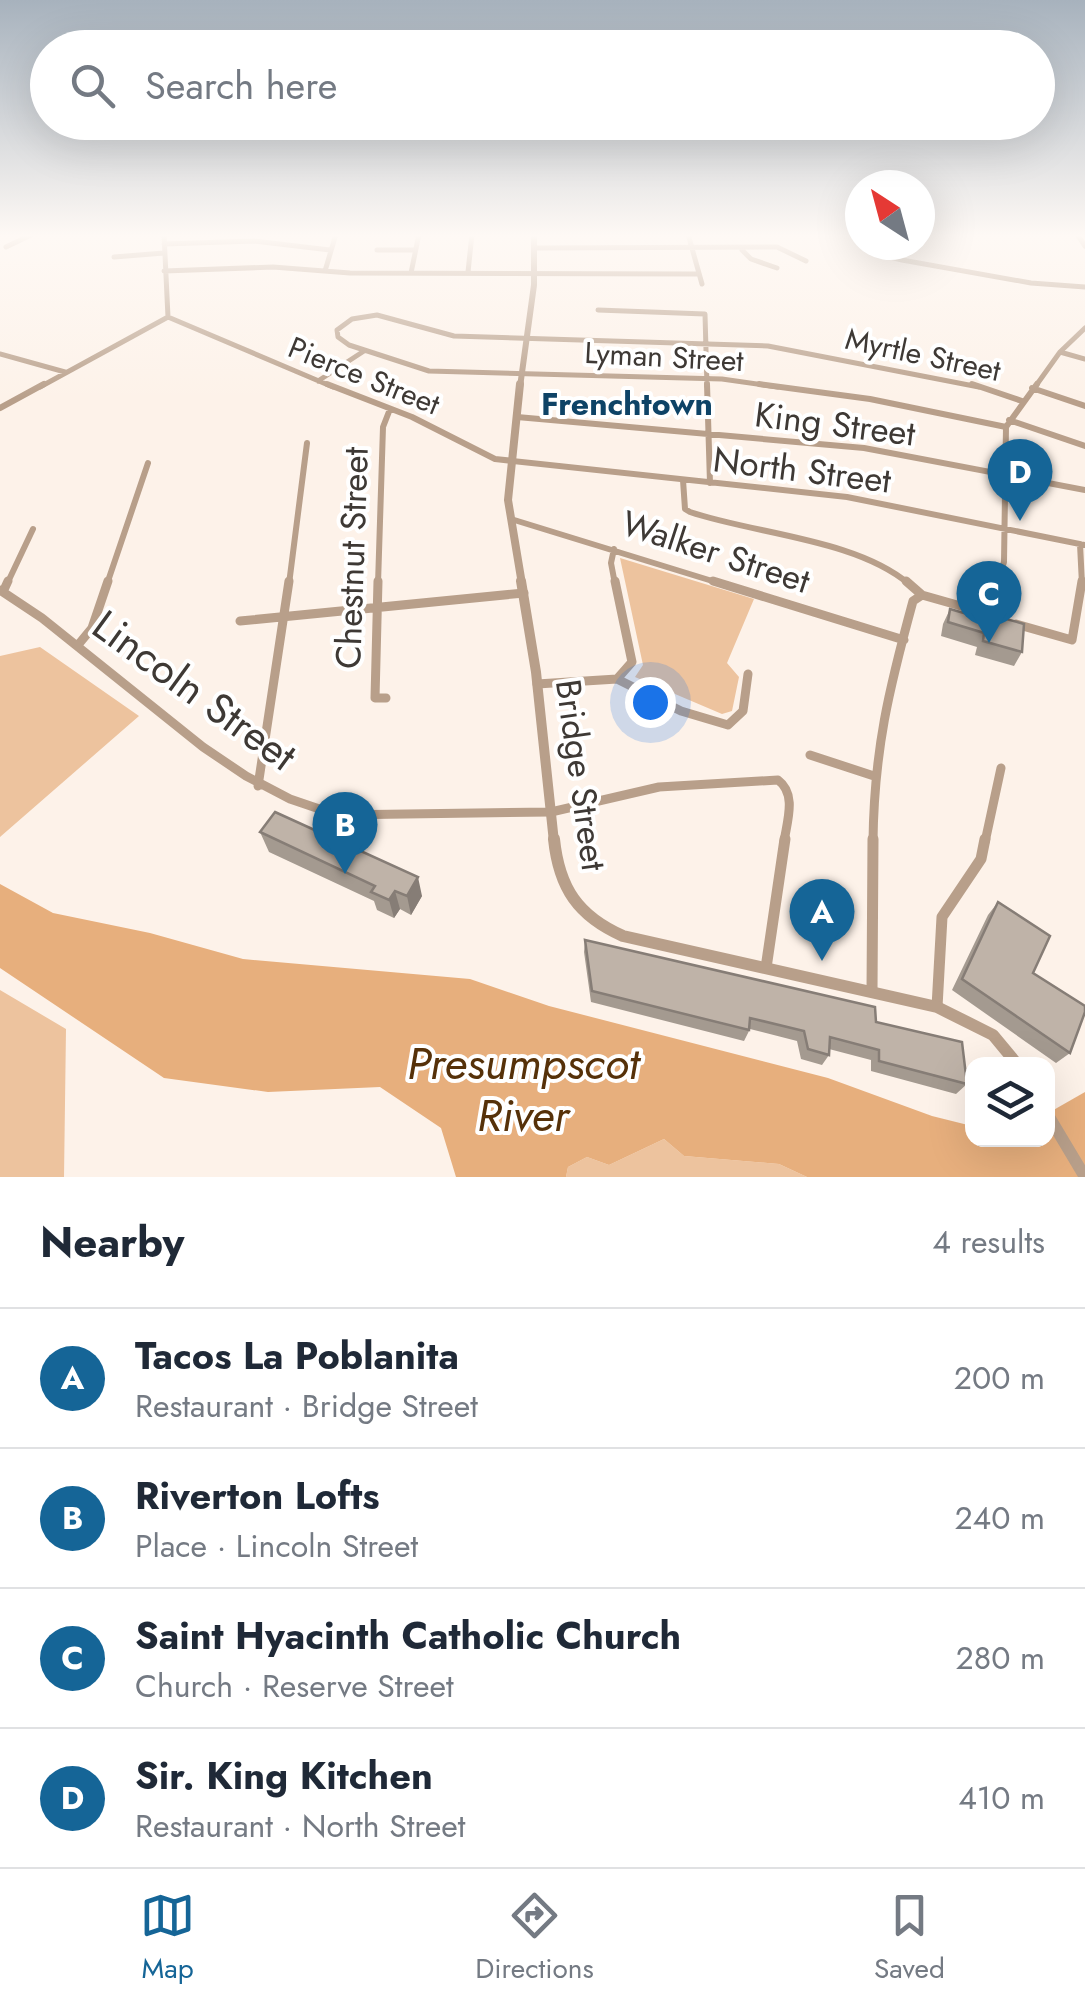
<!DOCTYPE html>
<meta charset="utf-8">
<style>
body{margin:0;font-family:Jost,sans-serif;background:#f2f2f3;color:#1f2937}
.controls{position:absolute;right:30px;bottom:30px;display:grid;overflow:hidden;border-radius:20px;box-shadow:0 10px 40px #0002}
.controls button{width:90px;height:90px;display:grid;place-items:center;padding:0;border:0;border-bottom:2px solid #e0e1e3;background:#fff;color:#1f2937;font:50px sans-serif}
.compass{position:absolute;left:845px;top:170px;width:90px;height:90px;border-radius:50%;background:#fff;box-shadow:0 10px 40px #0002;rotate:324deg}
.you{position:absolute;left:650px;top:702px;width:35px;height:35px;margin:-25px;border:8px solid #fff;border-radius:50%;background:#1a73e8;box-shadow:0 0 0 15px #1a73e833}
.badge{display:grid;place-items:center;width:65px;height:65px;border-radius:50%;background:#156597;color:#fff;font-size:32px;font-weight:700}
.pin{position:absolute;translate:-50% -82px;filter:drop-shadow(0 2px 5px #0008)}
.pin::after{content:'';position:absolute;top:52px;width:35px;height:30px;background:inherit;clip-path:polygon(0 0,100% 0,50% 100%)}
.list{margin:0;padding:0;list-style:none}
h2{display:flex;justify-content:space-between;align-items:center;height:130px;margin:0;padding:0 40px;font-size:42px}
h2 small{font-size:32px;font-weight:400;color:#747a83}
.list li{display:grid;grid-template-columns:65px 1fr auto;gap:30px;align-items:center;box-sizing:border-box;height:140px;padding:0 40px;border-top:2px solid #e0e1e3}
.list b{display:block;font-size:38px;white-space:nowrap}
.list p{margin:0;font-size:32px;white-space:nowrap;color:#747a83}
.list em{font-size:32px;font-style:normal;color:#747a83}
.icon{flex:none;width:55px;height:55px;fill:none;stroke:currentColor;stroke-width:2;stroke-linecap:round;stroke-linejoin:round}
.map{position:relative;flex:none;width:1085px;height:1177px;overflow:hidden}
.search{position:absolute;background:#fff;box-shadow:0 10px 40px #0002;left:30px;right:30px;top:30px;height:110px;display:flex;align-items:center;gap:25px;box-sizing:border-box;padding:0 35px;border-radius:55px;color:#747a83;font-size:38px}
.sheet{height:690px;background:#fff}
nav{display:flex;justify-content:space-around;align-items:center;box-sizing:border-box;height:140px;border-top:2px solid #e0e1e3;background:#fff;font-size:28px;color:#747a83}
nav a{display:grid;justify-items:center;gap:5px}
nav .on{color:#156597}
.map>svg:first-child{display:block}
.green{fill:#edc39e}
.water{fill:#e7af7d}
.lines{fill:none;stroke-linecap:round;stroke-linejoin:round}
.minor-far3{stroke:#b89f8a;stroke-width:5}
.minor-far2{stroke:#b89f8a;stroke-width:6}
.minor-far1{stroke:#b89f8a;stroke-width:9}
.minor{stroke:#b89f8a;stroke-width:11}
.tertiary-far3{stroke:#b89f8a;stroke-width:6}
.tertiary-far2{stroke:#b89f8a;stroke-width:8}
.tertiary-far1{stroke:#b89f8a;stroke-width:10}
.tertiary{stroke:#b89f8a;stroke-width:12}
.wall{fill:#a49a90}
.shaded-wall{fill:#867d76}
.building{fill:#bfb3a8;stroke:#867d76;stroke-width:2.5}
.labels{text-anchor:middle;stroke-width:8;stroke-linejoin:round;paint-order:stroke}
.far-street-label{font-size:30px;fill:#3e3935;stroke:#fff}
.far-neighbourhood-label{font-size:32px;font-weight:bold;fill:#0e4366;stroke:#fff}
.street-label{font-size:35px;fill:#3e3935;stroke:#fff}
.near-street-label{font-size:42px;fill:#3e3935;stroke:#fff}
.near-water-label{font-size:45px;font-style:italic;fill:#563109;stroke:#fff}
</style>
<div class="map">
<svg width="1085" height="1177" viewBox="0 0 1085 1177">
<rect width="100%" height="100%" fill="#fdf2e9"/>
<!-- green -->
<path class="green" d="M620,558L754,599L727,663L739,677L732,711L722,714L635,677L643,665Z
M40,647L139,716L0,837V656Z
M0,990L66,1029L64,1177H0Z
M664,1139L684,1156L779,1164L807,1177H566L568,1167L587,1157L609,1165Z"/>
<!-- water -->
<path class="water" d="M0,884L53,913L150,933L243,959L470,979L549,1006L828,1078L932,1116L972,1126V1140H1048L1050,1112L1085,1092V1177H807L779,1164L684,1156L664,1139L609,1165L587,1157L568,1167L566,1177H456L441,1128L380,1087L268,1092L164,1078L0,968Z"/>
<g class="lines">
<!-- minor-far3 -->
<path class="minor-far3" d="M164,234L168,317L333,387
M688,234L702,284
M1077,234L1085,246
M164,244L254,241L330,250
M881,245L890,257L902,260L1031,283L1085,287
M6,247L33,234
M535,248L777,247L806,261
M377,250H415
M742,250L751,259L777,268
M114,257L164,253
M164,271L273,267L350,273L698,274
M325,271L336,234
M468,272L472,234
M411,273L419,234
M598,310L705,314L707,387
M1060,352L1085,359
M0,354L65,372
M318,381L364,351
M40,387L168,317
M778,387L722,379L429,371L349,345L338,337L337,330L352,319L377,315L454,336L768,346L979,387
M1035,387L1060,352L1085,328"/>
<!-- minor-far2 -->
<path class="minor-far2" d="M327,384L412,417L495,459L847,497L1085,545
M707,384L710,483
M759,384L870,399L1006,427
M972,384L1022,401
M1032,388L1085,406
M0,408L44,384
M517,417L864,448L1085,490
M1009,420L1085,446
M683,480L685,509L690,512C755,534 856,539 909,584
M511,519L722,584
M1080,544L1082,584
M614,549L611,563L615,584
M7,584L33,529
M107,584L148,463
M289,584L307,443
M378,584L383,427L390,409
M997,584L1004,562L1006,427L1037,384"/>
<!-- minor-far1 -->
<path class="minor-far1" d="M378,581L375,698H386
M615,581L632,662L617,679
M713,581L904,640
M906,581L922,595
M0,590L42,618L203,747L246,776L290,799L337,815L551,812L659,787L778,780C797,794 787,821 784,842
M3,592L8,581
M922,595L989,614
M988,613L998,581
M240,621L524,593
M1016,624L1072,640L1082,581
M78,645L92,628L108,581
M537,684L617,679L681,711L728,725L743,711L748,674
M810,755L874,776
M258,786L289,581
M873,842C874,750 889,689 913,601L922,595
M985,842L1001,768"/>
<!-- minor -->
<path class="minor" d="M766,968L785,839
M872,991L873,839
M937,1007L942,917L981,859L985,839"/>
<!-- tertiary-far3 -->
<path class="tertiary-far3" d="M520,387L534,285V234"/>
<!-- tertiary-far2 -->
<path class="tertiary-far2" d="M520,384L508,500L522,584"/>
<!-- tertiary-far1 -->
<path class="tertiary-far1" d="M521,581L536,672L554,842"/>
<!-- tertiary -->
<path class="tertiary" d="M554,839C559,888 578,916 623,936L937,1007L993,1035L1017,1064
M1048,1115L1085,1177"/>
</g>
<!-- wall -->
<path class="wall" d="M950,609L982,619L985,613L1022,652L1014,666L975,655L977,647L941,636L943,624Z
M260,832L422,896L411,915L400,909L394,918L377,910L374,901L269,852Z
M998,902L1070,1053L1056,1063L952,990L988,915Z
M585,940L876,1022L967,1084L956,1094L871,1071V1060L829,1049V1055L822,1065L801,1059L797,1041L750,1029L744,1041L591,1002L584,952Z"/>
<!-- shaded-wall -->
<path class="shaded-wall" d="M418,877L422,896L411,915L407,896Z
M395,891L400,909L394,918L389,900Z"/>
<!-- building -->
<path class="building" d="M950,609L984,619L985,613L1024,624L1022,652L983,641L984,633L948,622Z
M275,812L418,877L407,896L395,891L389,900L371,892L375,886L260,832Z
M998,902L1050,936L1033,973L1085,1006V1012L1070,1053L962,979Z
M585,940L875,1007L876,1022L962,1042L967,1084L879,1061V1050L830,1037L829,1055L808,1049L804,1031L750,1018L749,1030L592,991Z"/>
<!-- sky -->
<linearGradient id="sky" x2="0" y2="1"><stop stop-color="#a7b2bd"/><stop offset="0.59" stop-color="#fef9f5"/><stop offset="1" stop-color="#fef9f5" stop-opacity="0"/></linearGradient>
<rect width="1085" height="399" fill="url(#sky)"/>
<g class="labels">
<!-- far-street labels -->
<g class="far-street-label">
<text transform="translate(923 355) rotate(12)" y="10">Myrtle Street</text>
<text transform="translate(664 357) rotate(3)" y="10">Lyman Street</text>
<text transform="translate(364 376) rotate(22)" y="10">Pierce Street</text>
</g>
<!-- far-neighbourhood labels -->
<g class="far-neighbourhood-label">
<text x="627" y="415">Frenchtown</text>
</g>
<!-- street labels -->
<g class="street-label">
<text transform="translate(835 424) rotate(7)" y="12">King Street</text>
<text transform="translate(802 470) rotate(7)" y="12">North Street</text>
<text transform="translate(716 552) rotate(18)" y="12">Walker Street</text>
<text transform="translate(352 558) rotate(-88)" y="12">Chestnut Street</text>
<text transform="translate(581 775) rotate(82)" y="12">Bridge Street</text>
</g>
<!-- near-street labels -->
<g class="near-street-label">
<text transform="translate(195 690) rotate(36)" y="15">Lincoln Street</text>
</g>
<!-- near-water labels -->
<g class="near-water-label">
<text x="523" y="1079">Presumpscot<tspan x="523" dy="52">River</tspan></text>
</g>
</g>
</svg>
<div class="controls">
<button><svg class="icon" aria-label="layers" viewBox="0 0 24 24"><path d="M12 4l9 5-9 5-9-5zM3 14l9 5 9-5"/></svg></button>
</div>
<svg class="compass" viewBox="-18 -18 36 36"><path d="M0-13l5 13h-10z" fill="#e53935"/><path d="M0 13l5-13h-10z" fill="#747a83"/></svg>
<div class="you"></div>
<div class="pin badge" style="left:822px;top:961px">A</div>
<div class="pin badge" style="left:345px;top:874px">B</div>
<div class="pin badge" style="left:989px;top:643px">C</div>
<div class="pin badge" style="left:1020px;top:521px">D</div>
<div class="search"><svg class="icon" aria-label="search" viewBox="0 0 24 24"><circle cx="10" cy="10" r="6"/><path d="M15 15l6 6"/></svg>Search here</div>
</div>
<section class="sheet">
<h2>Nearby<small>4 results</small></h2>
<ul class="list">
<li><span class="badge">A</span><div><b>Tacos La Poblanita</b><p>Restaurant · Bridge Street</p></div><em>200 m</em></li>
<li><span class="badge">B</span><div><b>Riverton Lofts</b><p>Place · Lincoln Street</p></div><em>240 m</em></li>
<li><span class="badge">C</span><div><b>Saint Hyacinth Catholic Church</b><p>Church · Reserve Street</p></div><em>280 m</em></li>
<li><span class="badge">D</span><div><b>Sir. King Kitchen</b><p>Restaurant · North Street</p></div><em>410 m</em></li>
</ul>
</section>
<nav>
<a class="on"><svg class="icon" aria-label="map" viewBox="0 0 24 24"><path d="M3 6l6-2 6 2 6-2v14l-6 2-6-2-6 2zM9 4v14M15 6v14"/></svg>Map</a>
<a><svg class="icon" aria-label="directions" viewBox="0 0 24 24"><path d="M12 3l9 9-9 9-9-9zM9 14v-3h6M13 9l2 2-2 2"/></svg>Directions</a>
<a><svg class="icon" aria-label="saved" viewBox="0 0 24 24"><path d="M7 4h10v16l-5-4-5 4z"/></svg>Saved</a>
</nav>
